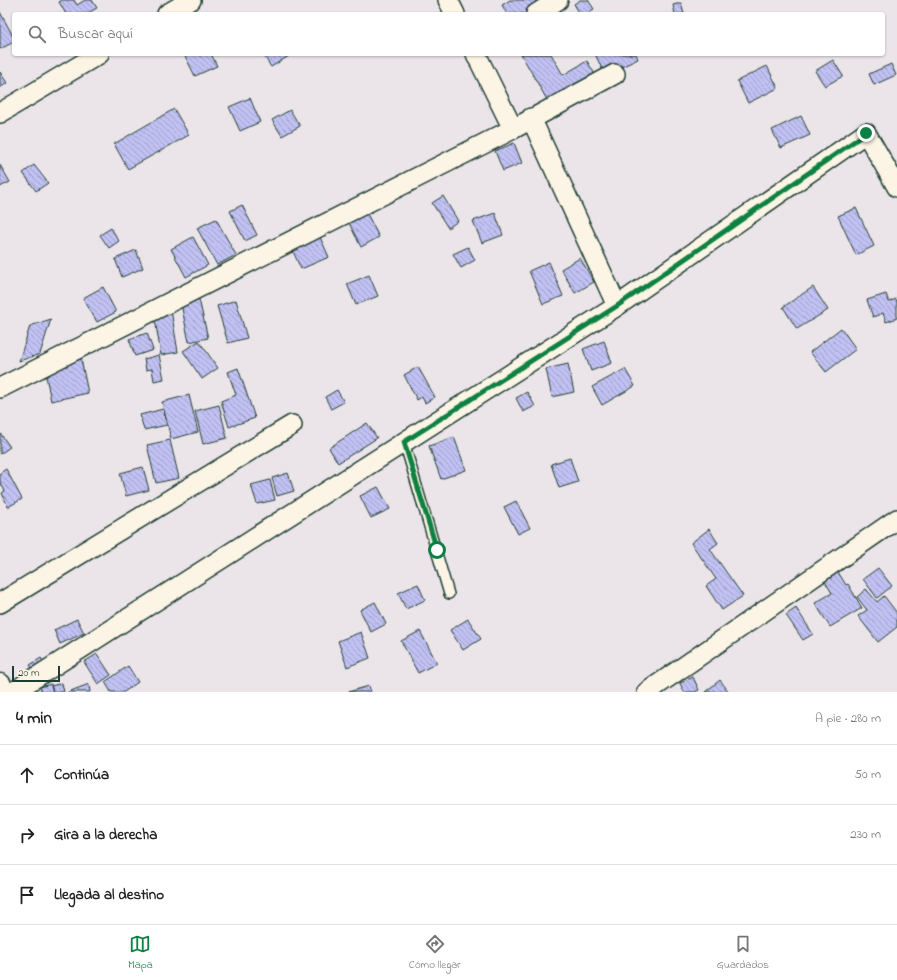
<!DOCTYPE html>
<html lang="es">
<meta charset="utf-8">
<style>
body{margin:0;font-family:"Indie Flower",sans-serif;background:#f6f6f6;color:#222}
.scale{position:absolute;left:12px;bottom:10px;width:48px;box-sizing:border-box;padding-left:4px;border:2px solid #1f3d34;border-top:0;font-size:11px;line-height:14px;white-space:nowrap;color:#1f3d34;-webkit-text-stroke:3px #fcf5e5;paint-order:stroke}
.stop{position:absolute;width:12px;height:12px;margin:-9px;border:3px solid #0b8043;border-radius:50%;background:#fff}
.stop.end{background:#0b8043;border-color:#fff;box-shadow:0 1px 4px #0008}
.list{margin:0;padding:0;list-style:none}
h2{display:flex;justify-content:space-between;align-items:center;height:52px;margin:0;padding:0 16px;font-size:17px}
h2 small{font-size:13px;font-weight:400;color:#767676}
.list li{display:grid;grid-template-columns:26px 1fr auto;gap:12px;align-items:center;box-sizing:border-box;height:60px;padding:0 16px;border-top:1px solid #e0e0e0}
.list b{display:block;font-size:15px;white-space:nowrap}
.list em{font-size:13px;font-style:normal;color:#767676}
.icon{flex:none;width:22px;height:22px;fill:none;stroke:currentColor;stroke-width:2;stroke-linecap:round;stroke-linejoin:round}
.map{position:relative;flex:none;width:897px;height:692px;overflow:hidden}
.search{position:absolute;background:#fff;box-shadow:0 1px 3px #0004;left:12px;right:12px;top:12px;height:44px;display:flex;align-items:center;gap:10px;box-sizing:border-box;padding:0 14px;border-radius:4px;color:#767676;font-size:15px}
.sheet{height:232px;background:#fff}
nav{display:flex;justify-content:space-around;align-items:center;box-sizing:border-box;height:56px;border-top:1px solid #e0e0e0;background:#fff;font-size:11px;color:#767676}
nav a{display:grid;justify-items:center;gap:2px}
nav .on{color:#0b8043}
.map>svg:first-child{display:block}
.building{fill:url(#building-back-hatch);stroke:#1f3d34}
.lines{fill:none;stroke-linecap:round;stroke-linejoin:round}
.service-casing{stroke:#1f3d34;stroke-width:12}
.minor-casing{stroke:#1f3d34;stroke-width:22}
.tertiary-casing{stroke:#1f3d34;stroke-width:25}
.service{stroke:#fcf5e5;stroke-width:9}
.minor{stroke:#fcf5e5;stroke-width:19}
.tertiary{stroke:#fcf5e5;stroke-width:22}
.route{stroke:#0b8043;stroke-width:5}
</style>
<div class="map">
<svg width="897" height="692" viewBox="0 0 897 692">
<defs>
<pattern id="building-back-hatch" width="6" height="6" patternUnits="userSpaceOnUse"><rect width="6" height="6" fill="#c2c1f3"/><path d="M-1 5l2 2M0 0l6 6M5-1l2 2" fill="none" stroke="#9d9ec6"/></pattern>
</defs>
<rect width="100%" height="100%" fill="#ebe5e9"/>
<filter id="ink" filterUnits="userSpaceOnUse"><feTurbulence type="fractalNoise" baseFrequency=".025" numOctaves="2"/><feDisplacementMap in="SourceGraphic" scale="8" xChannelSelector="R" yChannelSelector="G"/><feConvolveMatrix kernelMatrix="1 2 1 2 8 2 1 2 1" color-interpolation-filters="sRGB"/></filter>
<g filter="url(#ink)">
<!-- building -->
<path class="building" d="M62,0H74L77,5L85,0H92L97,8L86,14H66L59,2Z
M510,0H542L533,14H507L502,5Z
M580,0H588L594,9L586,14H580L574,4Z
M681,3L684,14H675L673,5Z
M0,12L14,38V42L0,49Z
M184,54H211L217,66L195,76Z
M263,54H288L289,56L271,67Z
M521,54H551L563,75L587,61L596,76L550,105Z
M595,54H636L638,59L605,75Z
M833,60L843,76L825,86L815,71Z
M891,64L896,75L874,85L869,74Z
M767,66L778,88L748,103L737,81Z
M0,72L7,83L0,88Z
M250,98L260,122L240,131L229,107Z
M174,109L189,135L128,169L114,144Z
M290,110L300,126L282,136L272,120Z
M801,116L810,135L781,148L772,130Z
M514,143L522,163L503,171L495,151Z
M0,165L10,182L0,187Z
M34,165L48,183L36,191L23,173Z
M443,196L458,221L448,228L432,203Z
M242,205L257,235L245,241L230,211Z
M364,208L379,237L361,247L346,217Z
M856,208L874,246L856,255L838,216Z
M495,213L503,235L482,243L473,221Z
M216,219L236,255L217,265L197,228Z
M111,228L119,241L109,248L100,235Z
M319,235L329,257L301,269L291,247Z
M193,237L208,265L186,277L171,249Z
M468,247L475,260L461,268L453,254Z
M136,250L143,268L122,277L115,259Z
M580,258L594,282L575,293L561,269Z
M549,262L563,296L543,304L529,271Z
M369,275L378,296L356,305L347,284Z
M103,287L116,312L97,322L83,298Z
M813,287L828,310L797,329L783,307Z
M886,294L889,302L896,299L897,302V318L886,322L883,313L873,317L867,300Z
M198,295L208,338L189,342L180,299Z
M236,300L247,338L228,343L217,306Z
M171,310L178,352L161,355L154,313Z
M51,319L40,354L19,361L30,326Z
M841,328L856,349L826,372L810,352Z
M147,333L153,350L135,356L129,339Z
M199,341L218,368L202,379L183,351Z
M604,341L612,363L591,371L583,349Z
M159,355L164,379L154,381L152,369L146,370L144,359Z
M81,359L88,393L51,401L44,366Z
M568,364L574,392L552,397L546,369Z
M418,367L435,397L425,403L422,397L417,400L404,375Z
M238,368L255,418L229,427L221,401L236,395L228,372Z
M625,369L635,386L602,405L592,387Z
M337,390L344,402L331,409L325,397Z
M527,392L535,406L523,412L516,398Z
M189,395L198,432L171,439L162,402Z
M219,405L227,438L203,444L195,411Z
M163,409L167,425L144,430L140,415Z
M367,423L377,438L338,463L329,448Z
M0,433L10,447L0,454Z
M454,437L466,470L441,479L429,446Z
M170,440L179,478L156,483L147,445Z
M570,458L578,482L559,488L551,464Z
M143,467L149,490L126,496L120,473Z
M6,469L22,499L8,507L2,493L5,491L0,482V473Z
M288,473L294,491L277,496L272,478Z
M270,480L275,500L257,504L251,485Z
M378,487L390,509L371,518L360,496Z
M516,501L530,528L518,534L504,507Z
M709,529L718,543L710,549L743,596L722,610L706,586L716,579L691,543Z
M878,568L892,586L877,598L863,579Z
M838,572L846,585L848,584L862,608L830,627L815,603L832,593L824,580Z
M418,584L425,600L406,609L398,593Z
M866,589L877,602L884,596L897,613V627L878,642L858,616L867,610L857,597Z
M375,602L386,624L371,632L360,610Z
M796,608L813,634L803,640L786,615Z
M77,619L84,633L60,644L54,630Z
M468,619L481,639L463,650L450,630Z
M420,631L437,663L418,673L401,641Z
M361,632L370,658L347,667L338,641Z
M97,654L111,675L98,684L84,662Z
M41,658L47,667L36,674L30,665Z
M128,666L138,682L124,692H111L105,682Z
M693,677L699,690L695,692H684L680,683Z
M720,680L729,692H705Z
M62,683L64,692H53L51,686Z
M51,684L53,692H42L40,687Z
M89,684L90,692H68Z
M369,686L371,692H348Z"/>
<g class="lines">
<!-- service casing -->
<g class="service-casing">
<path id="service" d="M404,442L449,594"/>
</g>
<!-- minor casing -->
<g class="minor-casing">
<path id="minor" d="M448,0L455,14
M167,14L191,0
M536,14L558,0
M476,54L513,129
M0,113L99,54
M531,118L617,306
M0,388L513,129L615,74
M0,603L292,425
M13,692L617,306L866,133L897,187
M647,692L897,519"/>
</g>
<!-- tertiary casing -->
<g class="tertiary-casing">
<path id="tertiary" d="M0,685L2,692"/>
</g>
<!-- service -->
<use href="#service" class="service"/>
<!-- minor -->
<use href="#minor" class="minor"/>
<!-- tertiary -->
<use href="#tertiary" class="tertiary"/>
</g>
</g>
<g class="lines" filter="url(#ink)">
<!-- route -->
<path class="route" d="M437,550L404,442L617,306L866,133"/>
</g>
</svg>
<div class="scale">20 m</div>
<div class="stop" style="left:437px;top:550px"></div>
<div class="stop end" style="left:866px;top:133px"></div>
<div class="search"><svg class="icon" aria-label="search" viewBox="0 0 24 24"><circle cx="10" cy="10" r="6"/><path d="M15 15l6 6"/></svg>Buscar aquí</div>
</div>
<section class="sheet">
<h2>4 min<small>A pie · 280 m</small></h2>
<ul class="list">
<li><svg class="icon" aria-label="ahead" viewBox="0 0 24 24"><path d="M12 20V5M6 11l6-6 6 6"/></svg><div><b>Continúa</b></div><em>50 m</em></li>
<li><svg class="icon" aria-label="right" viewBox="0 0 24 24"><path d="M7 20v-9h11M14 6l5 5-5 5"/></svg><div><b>Gira a la derecha</b></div><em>230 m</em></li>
<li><svg class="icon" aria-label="arrive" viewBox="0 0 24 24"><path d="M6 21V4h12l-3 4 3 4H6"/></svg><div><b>Llegada al destino</b></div></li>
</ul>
</section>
<nav>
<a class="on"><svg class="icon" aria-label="map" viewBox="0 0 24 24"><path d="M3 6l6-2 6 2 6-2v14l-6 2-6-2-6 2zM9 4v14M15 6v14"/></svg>Mapa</a>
<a><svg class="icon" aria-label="directions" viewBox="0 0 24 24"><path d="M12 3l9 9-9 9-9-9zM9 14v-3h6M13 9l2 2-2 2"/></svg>Cómo llegar</a>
<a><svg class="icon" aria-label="saved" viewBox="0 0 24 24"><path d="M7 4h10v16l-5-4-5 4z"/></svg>Guardados</a>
</nav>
